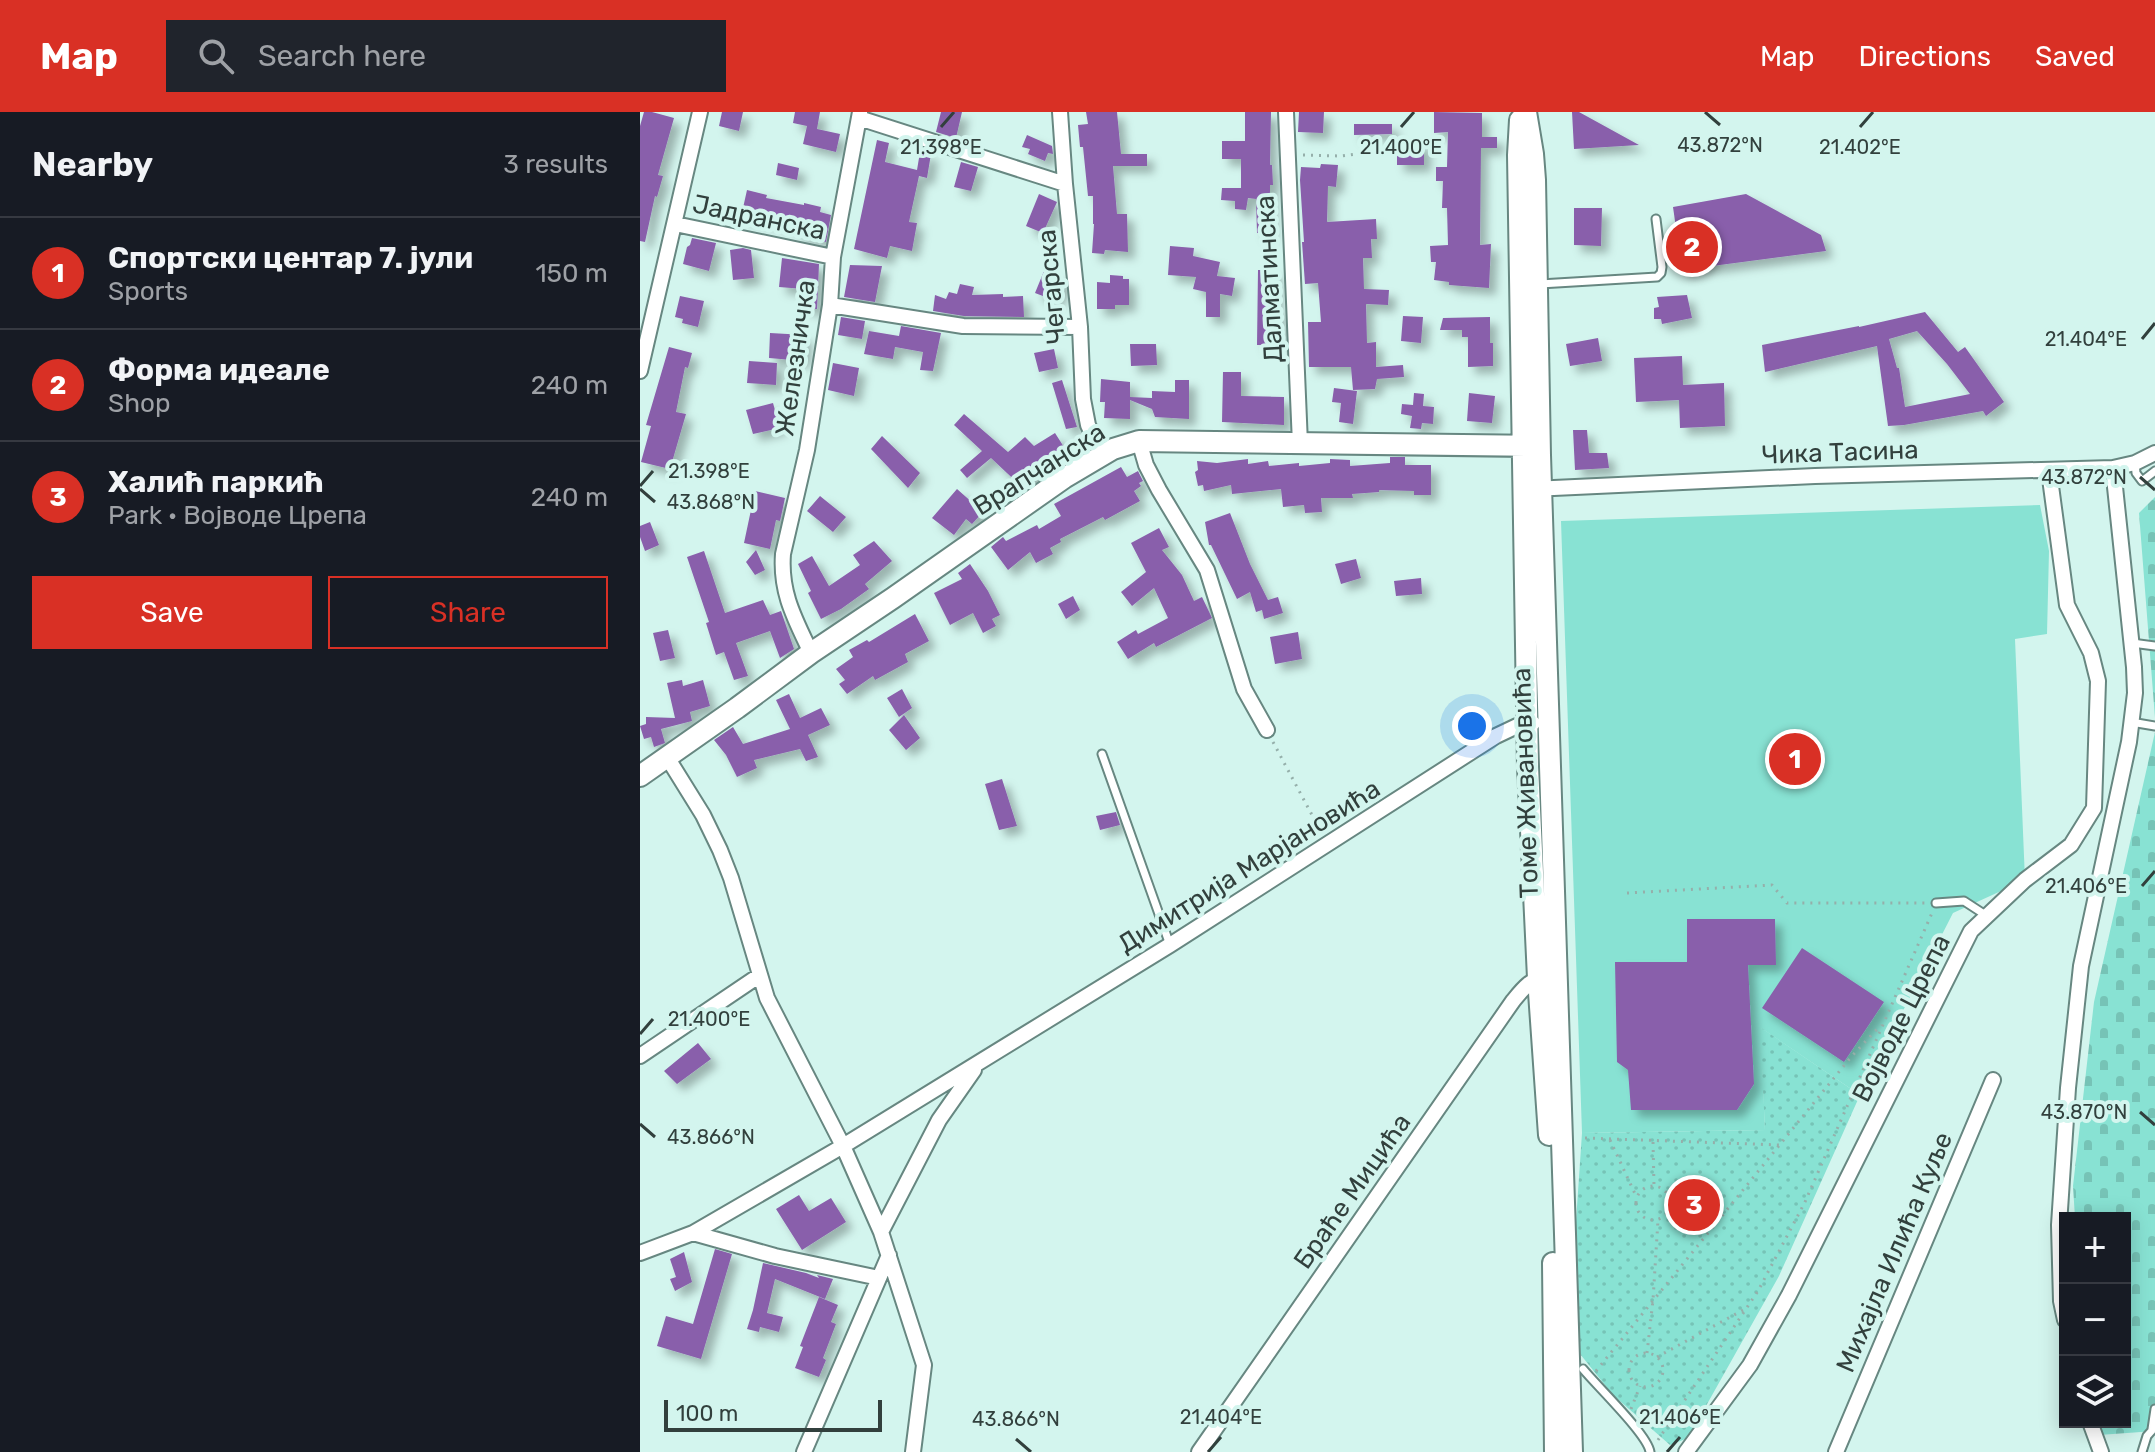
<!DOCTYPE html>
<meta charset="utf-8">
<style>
body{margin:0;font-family:Rubik,sans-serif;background:#20242c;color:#f1f3f6}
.controls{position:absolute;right:24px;bottom:24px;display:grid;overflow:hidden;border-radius:0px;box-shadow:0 4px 20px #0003}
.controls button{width:72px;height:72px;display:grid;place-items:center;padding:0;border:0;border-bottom:2px solid #363941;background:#171b24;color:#f1f3f6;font:40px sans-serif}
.scale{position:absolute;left:24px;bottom:20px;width:218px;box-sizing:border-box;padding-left:8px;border:4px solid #32403d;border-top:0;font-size:22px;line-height:28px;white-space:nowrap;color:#32403d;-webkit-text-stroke:6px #d3f5ee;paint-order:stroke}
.you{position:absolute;left:832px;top:614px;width:28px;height:28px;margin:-20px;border:6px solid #fff;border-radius:50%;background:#1a73e8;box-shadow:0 0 0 12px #1a73e833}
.badge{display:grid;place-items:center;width:52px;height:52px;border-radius:50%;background:#d93025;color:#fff;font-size:26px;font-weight:700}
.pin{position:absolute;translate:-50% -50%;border:4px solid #fff;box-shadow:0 2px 8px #0006}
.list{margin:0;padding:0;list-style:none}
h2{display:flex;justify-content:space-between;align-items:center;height:104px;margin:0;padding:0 32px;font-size:34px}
h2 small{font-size:26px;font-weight:400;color:#9ea1a6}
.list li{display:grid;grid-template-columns:52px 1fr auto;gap:24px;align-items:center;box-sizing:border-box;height:112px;padding:0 32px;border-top:2px solid #363941}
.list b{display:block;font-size:30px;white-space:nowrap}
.list p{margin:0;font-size:26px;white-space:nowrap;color:#9ea1a6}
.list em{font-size:26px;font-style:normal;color:#9ea1a6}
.actions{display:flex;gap:16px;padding:24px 32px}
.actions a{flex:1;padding:18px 0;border:2px solid #d93025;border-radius:0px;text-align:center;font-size:28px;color:#d93025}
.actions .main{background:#d93025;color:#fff}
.icon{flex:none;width:44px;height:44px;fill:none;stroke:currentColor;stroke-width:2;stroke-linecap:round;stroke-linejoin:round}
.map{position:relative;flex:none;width:1515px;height:1340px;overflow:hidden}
header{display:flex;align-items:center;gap:48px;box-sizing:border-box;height:112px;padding:0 40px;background:#d93025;color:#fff}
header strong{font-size:38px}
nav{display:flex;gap:44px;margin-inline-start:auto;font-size:28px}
.search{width:560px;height:72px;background:#20242c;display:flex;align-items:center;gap:20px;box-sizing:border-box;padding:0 28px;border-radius:0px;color:#9ea1a6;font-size:30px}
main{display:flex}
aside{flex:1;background:#171b24}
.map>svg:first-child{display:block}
.green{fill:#88e2d3}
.cemetery{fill:url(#cemetery-stones)}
.park{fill:url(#park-dots)}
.building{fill:#895fab;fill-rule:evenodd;filter:url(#shadow)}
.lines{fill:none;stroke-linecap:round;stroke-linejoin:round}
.service-casing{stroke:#678781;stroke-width:11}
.minor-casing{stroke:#678781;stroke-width:18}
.secondary-casing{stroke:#678781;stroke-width:24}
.path{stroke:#95afaa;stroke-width:3;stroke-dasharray:2 6;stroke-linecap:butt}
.service{stroke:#fff;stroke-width:7}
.minor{stroke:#fff;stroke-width:14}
.secondary{stroke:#fff;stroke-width:20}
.ticks{fill:none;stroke:#32403d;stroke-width:3}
.labels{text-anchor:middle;stroke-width:8;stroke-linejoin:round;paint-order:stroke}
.street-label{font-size:26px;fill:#32403d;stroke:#d3f5ee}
.ticks-label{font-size:20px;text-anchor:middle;fill:#32403d;stroke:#d3f5ee;stroke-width:8;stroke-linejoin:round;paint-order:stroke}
</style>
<header>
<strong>Map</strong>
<div class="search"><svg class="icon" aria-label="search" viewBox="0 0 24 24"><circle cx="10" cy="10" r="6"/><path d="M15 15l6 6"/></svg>Search here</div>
<nav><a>Map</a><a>Directions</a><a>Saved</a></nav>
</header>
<main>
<aside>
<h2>Nearby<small>3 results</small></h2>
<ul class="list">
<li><span class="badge">1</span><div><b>Спортски центар 7. јули</b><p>Sports</p></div><em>150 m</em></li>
<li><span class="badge">2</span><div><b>Форма идеале</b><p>Shop</p></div><em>240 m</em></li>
<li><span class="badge">3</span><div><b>Халић паркић</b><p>Park · Војводе Црепа</p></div><em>240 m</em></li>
</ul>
<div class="actions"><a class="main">Save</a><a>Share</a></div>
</aside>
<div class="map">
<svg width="1515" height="1340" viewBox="0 0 1515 1340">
<defs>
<pattern id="cemetery-stones" width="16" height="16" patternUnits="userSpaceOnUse" patternTransform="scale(2)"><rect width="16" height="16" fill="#88e2d3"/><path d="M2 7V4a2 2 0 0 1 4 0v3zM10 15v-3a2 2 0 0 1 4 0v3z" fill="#76c3b6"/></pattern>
<pattern id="park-dots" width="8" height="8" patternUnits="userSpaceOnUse" patternTransform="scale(2)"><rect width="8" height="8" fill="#88e2d3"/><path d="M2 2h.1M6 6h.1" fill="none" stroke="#76c3b6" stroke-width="1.8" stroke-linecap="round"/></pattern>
<filter id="shadow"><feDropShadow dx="7" dy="7" stdDeviation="4" flood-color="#0004"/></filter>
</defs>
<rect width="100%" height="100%" fill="#d3f5ee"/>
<!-- green -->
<path class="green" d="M1400,393L1409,439L1407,522L1375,527L1385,768L1313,801L1220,983L1121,916L1125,1018L942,1021L921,409Z"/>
<!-- cemetery -->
<path class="cemetery" d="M1515,385V606L1499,401Z
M1515,620V1319L1459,1323L1457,1310H1485V1106H1435L1433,1074L1454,890Z"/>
<!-- park -->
<path class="park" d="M1120,915L1220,983L1139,1164L1048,1326L1030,1333L973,1283L928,1227L942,1021L1125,1018Z"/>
<!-- building -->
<path class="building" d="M4,0H12L34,6L18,63L23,64L17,85L15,84L5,130L0,129V14Z
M82,0H103L99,19L79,14Z
M155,0H180L177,17L200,22L196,40L163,32L167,14L153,11Z
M301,0H322L316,26L296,20Z
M446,0H477L481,42H507V54H473L477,102H487L488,140L465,138L464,142L452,141L454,112H453V84H448L443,35H440L438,13L448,12Z
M605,0H631L630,53H632L633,73H630V122L617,121L616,87L608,86L606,98L595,97V89L581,88L582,76H601V47H582V29H605Z
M659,0H684L683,21L658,20Z
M794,0L842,1V25H857V36H841L840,133L851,132L849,176L809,173V170L794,168L796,150H791L790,134L808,133L807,96H802L803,69H796V55H807L808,20L794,21Z
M932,0H939L999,33L934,37Z
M714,12H752V22L714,23Z
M387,23L412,34L413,42L408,41L405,49L388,42L390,37L382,35Z
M237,28L249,31L245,50L277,58L280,40L291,42L287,66L279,64L269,110L277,111L272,139L250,134L247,146L214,137Z
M757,30H784V53H757Z
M321,50L338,55L331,79L314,75Z
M138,51L159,56L157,68L136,63Z
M681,52L698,53L696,75L688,74L687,110L736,107L737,127H731L732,146H723L724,177L749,178L748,193L726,192L727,231L736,230V255L763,253L764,265L737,267L735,277L713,278L711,255H669L668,210H681L678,171L665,172L662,130H664L660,68L661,55L680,56Z
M107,78L127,83L126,86L164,93V91L181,95L180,100L191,103L186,130L156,122L158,116L101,105Z
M399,82L417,90L403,121L386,114Z
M1106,82L1181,123L1186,139L1042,158L1033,95Z
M934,96H962L961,134L934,133Z
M52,126L76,131L69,159L43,152L47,135L50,133Z
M530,134L554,136L553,144L580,150L577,164L595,166L592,184L580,182V205H566V180L553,177L556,165L528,163Z
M103,136L111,138L114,166L93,168L90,138Z
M142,146L179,152L177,197L163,196L164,177L139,175Z
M210,153L242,154L235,190L204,185Z
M618,158H635L636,199H639V233H617Z
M404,159L425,168L416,189L395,181Z
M470,163L483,164V167H489V193H475V197H457V170L470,171Z
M320,172L334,175L332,183L363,182V185L383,184L384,205L324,204L293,199L295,183L306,187L309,180L317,182Z
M1047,183L1052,206L1022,212L1021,207H1014V196L1019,195L1017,185Z
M40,184L64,189L58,215L42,211L43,207L35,205Z
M1285,200L1318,240L1325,235L1364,290L1346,304L1343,299L1264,313L1248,314L1237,234L1125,260L1122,233L1219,214V215ZM1277,219L1307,252L1330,282L1265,295L1259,256H1257L1249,227Z
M763,204L783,205L781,231L761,229Z
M201,205L225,209L222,227L198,223Z
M850,205V231H853V254L828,255V225H822V218H800L803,206Z
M261,214L301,221L293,259L280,258L283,240L255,235L253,247L224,242L229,219L259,224Z
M130,221L165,223L164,249L129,246Z
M958,226L962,249L930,254L926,232Z
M490,232H516L517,253L491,254Z
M29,235L52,241L48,256L45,255L36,300L46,302L30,357L1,350L11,314L6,313Z
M414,237L418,256L399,260L394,241Z
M1042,244L1043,273L1084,271L1085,314L1040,316L1039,288L996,290L994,246Z
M109,249L137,251L136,273L107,271Z
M193,251L219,256L214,284L188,278Z
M583,260H601V284L644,285V313L582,310Z
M461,267L490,270V285L512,286V279L535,280V268H549V307L515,305L512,297L490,288V307L464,306L465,290H460Z
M422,268L437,315L426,317L412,271Z
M694,276L717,279L713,312L699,310L701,291L692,290Z
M774,281L784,282L783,294L794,295L793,312L782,311L781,317L770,316L772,304L761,302L762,292L773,293Z
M829,281L855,284L852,311L827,309Z
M133,291L140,316L113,322L106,298Z
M324,302L368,340L385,325L394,334L415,321L429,343L411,354L401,363L399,361L385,378L351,346L327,366L320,358L342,339L314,313Z
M933,318H947L949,341H967L969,356L935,358Z
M242,324L280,361L268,376L231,337Z
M750,345H765V353H791V383H774V379L739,378V380L712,382L713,386H681L682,400L665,401L664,393L643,395L641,377L592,382L591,373L564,379L563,373L558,374L555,360L558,358L557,349L577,351L608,347V352L628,349L629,354L659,351V354L690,351V347L710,348V354L750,351Z
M481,355L487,365L498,359L503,369L499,371L501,374L494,379L500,389L465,408L463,405L420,427L421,430L410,436L413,442L396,451L390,440L368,458L351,435L363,425L366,429L397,413L399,417L421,404L414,392Z
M317,377L343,400L332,412L326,407L314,423L292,406Z
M115,379L145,386L140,409L136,408L130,437L104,431Z
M180,384L206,405L193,420L167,399Z
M590,401L610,452L628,488L638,485L643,501L624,507L622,498L616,500L610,480L597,487L571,433H569L565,410Z
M10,410L19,433L5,439L0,425V414Z
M519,416L529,435L522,438L542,463L554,489L562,485L572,506L516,535L514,531L488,547L477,530L496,518L498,522L528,506L514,476L492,494L481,480L506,460L491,431Z
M234,429L252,449L225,472L229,477L201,497L181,507L168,481L171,479L158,452L172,444L189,474L220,453L213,443Z
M116,438L125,458L115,463L106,450Z
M64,439L85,501L123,488L130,503L141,499L154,537L140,546L130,519L96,531L108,564L94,568L84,540L76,543L66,511L69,510L47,445Z
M716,447L721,466L701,472L695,452Z
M330,452L348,479L360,503L352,507L356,514L343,521L333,501L310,513L294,481L322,467L318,461Z
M781,466L782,482L756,484L754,469Z
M433,484L440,498L426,507L418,492Z
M275,502L289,529L265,542L268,550L235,568L233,564L207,582L199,572L205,568L196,557L213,545L209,538L227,528L229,530Z
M28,518L35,546L20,549L13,521Z
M658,520L662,547L635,552L630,525Z
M42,568L43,574L63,568L70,594L50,600L52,609L21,617L25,631L14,635L11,625L4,627L0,614L6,612V605L35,606L27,571Z
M262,577L272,596L259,605L247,586Z
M149,582L160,606L181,596L190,613L168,623L178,645L166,649L160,637L114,648L117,656L97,665L86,643L74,628L93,615L103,632L150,617L136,588Z
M264,603L280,626L266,638L249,618Z
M362,667L377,714L359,718L345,672Z
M476,700L480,713L460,718L456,704Z
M1047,807H1135L1136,853H1108L1114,972L1097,998H991L988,958L977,950L975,850H1047Z
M1162,836L1244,890L1204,950L1122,896Z
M58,931L71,947L37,972L24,959Z
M159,1083L169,1099L191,1086L206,1110L162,1138L136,1097Z
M75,1137L92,1142L61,1247L17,1234L26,1204L53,1212Z
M44,1140L52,1170L35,1179L30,1167L36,1165L30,1147Z
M123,1151L166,1161L179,1166L177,1163L193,1167L185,1187L135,1167L127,1201L143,1205L139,1220L120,1215L119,1220L107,1217L113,1198Z
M179,1185L198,1193L191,1210L196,1212L183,1246L186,1248L179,1265L155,1256L163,1235L160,1234Z"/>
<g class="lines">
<!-- service casing -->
<g class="service-casing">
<path id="service" d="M900,172L1017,165L1021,161L1022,155L1016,107
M1495,351L1496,361L1502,369L1515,359
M1492,531L1515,534
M1491,610L1515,614
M462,642L530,833
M1296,791L1324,789L1347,804
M943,1257C957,1274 1008,1323 1010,1340
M1512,1317L1515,1297
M1502,1340L1507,1324L1515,1315"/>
</g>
<!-- minor casing -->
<g class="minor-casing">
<path id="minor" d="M420,0L425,72L440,215L443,287L448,313L462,343
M646,0L660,332
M219,6L425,72
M35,112L193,145
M190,193L323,214L440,215
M0,259L60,0
M499,329L506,353L519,378L567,458L604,577L627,618
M892,377L1175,364L1473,356L1495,351L1515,341
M171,541C155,507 140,481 143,442L167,338L190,193L193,145L220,0
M27,645L63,703L80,738L91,766L127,886L203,1034L241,1120L284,1253L273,1340
M0,944L120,863
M241,1120L299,1008L334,958
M53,1121L135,1144L239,1166
M0,1141L53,1121L203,1034L530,833L856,624L877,614L893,611
M1425,1208L1421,1189L1419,1113L1428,976L1441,854L1489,630L1495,581L1494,555L1473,356
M1450,1310L1461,1340
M164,1340L249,1143
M559,1340L873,889C882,878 890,867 905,865
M1046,1340L1110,1253L1149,1183L1331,819L1385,768L1431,733L1454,696L1458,569L1451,541L1427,493L1409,359
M1196,1340L1353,968"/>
</g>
<!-- secondary casing -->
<g class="secondary-casing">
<path id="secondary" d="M886,0L893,42L895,68L900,343L932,1340
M880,8L878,43L888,655L898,866L909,1023
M0,664L97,596L171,541L253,486L424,366L473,337L499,329L896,334
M913,1151L915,1340"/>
</g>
<!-- path -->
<path class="path" d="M663,43L701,44L738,39L741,41L740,50
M633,630L680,718
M987,781L1132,773L1147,791H1287
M945,1026L1140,1033
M970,1028L997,1086
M1013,1030L1014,1074
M996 1091a17 17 0 1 1 34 0a17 17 0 1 1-34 0Z
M1007,1241L1013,1188L1018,1108
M989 1258a17 17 0 1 1 34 0a17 17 0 1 1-34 0Z
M1017,1245L1105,1197
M956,1259L1211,945L1241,913
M991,1297L1000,1274
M1018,1328L1118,1179L1165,1090L1292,801"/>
<!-- service -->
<use href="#service" class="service"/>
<!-- minor -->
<use href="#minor" class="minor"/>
<!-- secondary -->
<use href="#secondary" class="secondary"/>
</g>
<!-- ticks -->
<path class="ticks" d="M1065,0L1080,13M301,15L314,0M761,15L774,0M1220,15L1233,0M1502,227L1515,211M1500,365L1515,378M0,374L13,359M0,377L15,390M1502,774L1515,759M0,922L13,907M1500,1000L1515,1013M0,1012L15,1025M376,1327L391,1340M568,1340L581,1325M1027,1340L1040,1325"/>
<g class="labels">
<!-- street labels -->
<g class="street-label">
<text transform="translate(119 105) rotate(12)" y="9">Јадранска</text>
<text transform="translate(629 167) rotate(-93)" y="9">Далматинска</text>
<text transform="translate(411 175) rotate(-95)" y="9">Чегарска</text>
<text transform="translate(155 246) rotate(-82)" y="9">Железничка</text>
<text transform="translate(1200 340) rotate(-2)" y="9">Чика Тасина</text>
<text transform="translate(399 357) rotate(-32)" y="9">Врапчанска</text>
<text transform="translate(885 671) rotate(-92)" y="9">Томе Живановића</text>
<text transform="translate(609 754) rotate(-32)" y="9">Димитрија Марјановића</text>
<text transform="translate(1261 906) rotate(-63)" y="9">Војводе Црепа</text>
<text transform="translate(712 1079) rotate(-55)" y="9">Браће Мицића</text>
<text transform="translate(1254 1140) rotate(-67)" y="9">Михајла Илића Куље</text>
</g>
</g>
<g class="ticks-label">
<text x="1080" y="40">43.872°N</text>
<text x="301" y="42">21.398°E</text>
<text x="761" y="42">21.400°E</text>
<text x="1220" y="42">21.402°E</text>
<text x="1446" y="234">21.404°E</text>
<text x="69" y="366">21.398°E</text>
<text x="1444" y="372">43.872°N</text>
<text x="71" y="397">43.868°N</text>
<text x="1446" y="781">21.406°E</text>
<text x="69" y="914">21.400°E</text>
<text x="1444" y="1007">43.870°N</text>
<text x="71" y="1032">43.866°N</text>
<text x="581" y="1312">21.404°E</text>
<text x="1040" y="1312">21.406°E</text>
<text x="376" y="1314">43.866°N</text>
</g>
</svg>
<div class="controls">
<button>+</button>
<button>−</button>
<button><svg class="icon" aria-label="layers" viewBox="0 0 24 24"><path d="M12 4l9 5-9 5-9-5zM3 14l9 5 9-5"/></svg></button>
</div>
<div class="scale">100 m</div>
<div class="you"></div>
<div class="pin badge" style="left:1155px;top:647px">1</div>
<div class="pin badge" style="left:1052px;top:135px">2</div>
<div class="pin badge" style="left:1054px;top:1093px">3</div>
</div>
</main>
